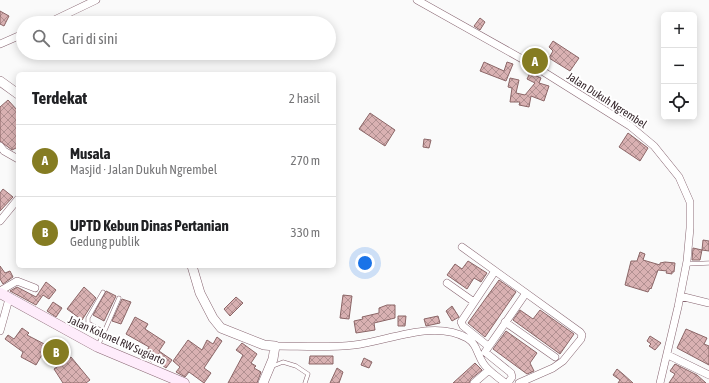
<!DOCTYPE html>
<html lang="id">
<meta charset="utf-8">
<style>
body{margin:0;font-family:"Asap Condensed",sans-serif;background:#f6f6f6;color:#202124}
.controls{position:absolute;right:12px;top:12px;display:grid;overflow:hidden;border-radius:6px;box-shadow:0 2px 10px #0003}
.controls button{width:36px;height:36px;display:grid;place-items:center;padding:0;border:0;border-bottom:1px solid #e0e0e0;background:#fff;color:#202124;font:20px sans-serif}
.you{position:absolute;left:365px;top:263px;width:14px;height:14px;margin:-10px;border:3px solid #fff;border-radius:50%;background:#1a73e8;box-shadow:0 0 0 6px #1a73e833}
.badge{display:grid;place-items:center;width:26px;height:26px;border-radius:50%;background:#857c22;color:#fff;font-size:13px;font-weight:700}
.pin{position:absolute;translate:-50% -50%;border:2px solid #fff;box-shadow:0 1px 4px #0006}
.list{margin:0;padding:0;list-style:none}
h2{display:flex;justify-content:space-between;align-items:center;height:52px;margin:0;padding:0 16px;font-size:17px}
h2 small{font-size:13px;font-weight:400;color:#757577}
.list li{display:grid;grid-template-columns:26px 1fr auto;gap:12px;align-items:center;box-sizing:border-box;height:72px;padding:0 16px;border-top:1px solid #e0e0e0}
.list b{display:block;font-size:15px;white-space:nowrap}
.list p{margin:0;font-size:13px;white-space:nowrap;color:#757577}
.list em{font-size:13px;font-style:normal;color:#757577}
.icon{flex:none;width:22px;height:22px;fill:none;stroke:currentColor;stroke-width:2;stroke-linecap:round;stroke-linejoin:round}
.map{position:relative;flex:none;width:709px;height:383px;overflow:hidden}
.search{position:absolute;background:#fff;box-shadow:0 2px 10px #0003;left:16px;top:16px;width:320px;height:44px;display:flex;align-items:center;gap:10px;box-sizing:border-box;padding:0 14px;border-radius:22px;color:#757577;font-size:15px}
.panel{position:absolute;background:#fff;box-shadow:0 2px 10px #0003;left:16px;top:72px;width:320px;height:196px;border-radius:6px}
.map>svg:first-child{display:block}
.building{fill:url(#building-cross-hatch);stroke:#8b6667}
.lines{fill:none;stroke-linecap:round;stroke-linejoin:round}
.service-casing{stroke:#876571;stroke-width:4.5}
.minor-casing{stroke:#876571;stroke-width:8}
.tertiary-casing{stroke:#876571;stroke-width:10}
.secondary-casing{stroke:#876571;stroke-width:11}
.service{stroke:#fff;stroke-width:3.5}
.minor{stroke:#fff;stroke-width:7}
.tertiary{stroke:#fff;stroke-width:9}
.secondary{stroke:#feecfb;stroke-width:10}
.labels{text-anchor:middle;stroke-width:4;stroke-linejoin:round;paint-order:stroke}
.street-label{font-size:11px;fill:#332429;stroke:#fff}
</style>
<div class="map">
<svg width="709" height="383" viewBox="0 0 709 383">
<defs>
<pattern id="building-cross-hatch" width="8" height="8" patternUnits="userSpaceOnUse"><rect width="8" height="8" fill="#d9b1b2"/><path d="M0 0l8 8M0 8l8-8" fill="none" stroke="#b19091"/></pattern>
</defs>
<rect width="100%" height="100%" fill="#fafafa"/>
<!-- building -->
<path class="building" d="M0,11L9,16L4,26L0,24Z
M480,18L485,22L480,30L474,26Z
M553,41L579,58L570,71L549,58L553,51L549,47Z
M484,62L504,71L507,62L513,64L506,81L480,71Z
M530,73L541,78L539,83L549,86L544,101L531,96L529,107L519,105L520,102H510L512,88L508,87L510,78L519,80L516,93L525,95L535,83L527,79Z
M8,100L18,111V147L12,150L0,141V107Z
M370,113L395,130L385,146L359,129Z
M628,133L648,148L640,161L619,147Z
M424,139L431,140L429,148L423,147Z
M3,189L13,197L0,211V193Z
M703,240L709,241V251L702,250Z
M693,248L702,250L700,260H692Z
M640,252L645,254L643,260L660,265V263L665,262L675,263L674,272H672V274L666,273L667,271L658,270L651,289L650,288L648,292L625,285L631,261H637Z
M468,261L487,273L481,282L474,278L467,289L447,275L455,264L462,269Z
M0,266L5,273L10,271L13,277L3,284L0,279Z
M499,280L516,292L485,337L468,323Z
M46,282L56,290L49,299L43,295L36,305L10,291L17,287L36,297Z
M84,287L96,298L82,320L67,309Z
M106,291L116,296L104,321L93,315Z
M343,295L352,296L349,319L340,318Z
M236,297L243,303L230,316L224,309Z
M122,299L131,302L121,324L112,321Z
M53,302L62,308L56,317L47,311Z
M387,305H395V318L374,323L375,330L356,333L354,321L363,319L362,317L379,313V308Z
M452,306L459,317L452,321L446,311Z
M520,310L533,319L540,310L574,334L560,354L513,320Z
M398,316H406L405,326H398Z
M438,316L440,323L426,326L424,319Z
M135,317L148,324L145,329L165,342L159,351L172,360L166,368L154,359L152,362L143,357L149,347L126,334Z
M22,328L29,333L27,335L50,347L51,345L64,350L60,359L43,353L36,365L21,357L23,352L5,339L8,335L14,339Z
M686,329L707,338L704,344L709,346V365L677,348Z
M506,331L537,353L530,363L534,371L527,374L493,349Z
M650,336L661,343L655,350L649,346L651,344L647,341Z
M217,337L222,341L204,368L211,373L204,383L189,372L185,377L176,372L180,367L173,361L188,340L202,350L207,340L213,344Z
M242,343L257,354L251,363L256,366L254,368L261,372L257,383H228L243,355L236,350Z
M310,356H333V364H309Z
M71,357L90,380L86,383H63L54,369Z
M364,358L372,362L369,368L361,365Z
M475,363L482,370L471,379L469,383H453Z
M675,364L697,375L706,383H669L675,374L670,371Z
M337,368L343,372L339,383H330Z
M617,369L623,374L633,383H618L620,380L613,375Z"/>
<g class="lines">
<!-- service casing -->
<g class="service-casing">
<path id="service" d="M686,264L709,263
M103,292L88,318V323L104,332
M98,346L119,298
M273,366L283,362L296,366L308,374L305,383"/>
</g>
<!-- minor casing -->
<g class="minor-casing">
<path id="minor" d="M417,0L531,64L630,126L654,146L679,177L690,202V228L687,261L678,307L660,383
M48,23L96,0
M0,44L23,34
M0,146L4,151L18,159
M0,221L18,199
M462,247L580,332L582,335L581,339L563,361L553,368L519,383
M447,283L474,302
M0,291L17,281L35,288
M680,296L709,303
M505,322L555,357
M0,331L9,299
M275,346C301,346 328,348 354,345C388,341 434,319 467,338C477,344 477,354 483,363C488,371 498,377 505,383
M488,346L463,326L461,322L495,271
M668,355L709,375
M474,383L489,370
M508,383L512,377L511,373L485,352L526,293"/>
</g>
<!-- tertiary casing -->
<g class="tertiary-casing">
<path id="tertiary" d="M0,81L18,94
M192,266L200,293L213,318L221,328L264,345L275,346L273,359L263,383"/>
</g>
<!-- secondary casing -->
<g class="secondary-casing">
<path id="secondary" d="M0,293L98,347L184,383"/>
</g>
<!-- service -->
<use href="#service" class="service"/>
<!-- minor -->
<use href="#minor" class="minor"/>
<!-- tertiary -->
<use href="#tertiary" class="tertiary"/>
<!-- secondary -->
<use href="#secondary" class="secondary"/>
</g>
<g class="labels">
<!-- street labels -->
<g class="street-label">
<text transform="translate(607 100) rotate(33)" y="4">Jalan Dukuh Ngrembel</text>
<text transform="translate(117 340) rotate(24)" y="4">Jalan Kolonel RW Sugiarto</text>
</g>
</g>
</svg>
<div class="controls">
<button>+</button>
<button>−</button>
<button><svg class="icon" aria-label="locate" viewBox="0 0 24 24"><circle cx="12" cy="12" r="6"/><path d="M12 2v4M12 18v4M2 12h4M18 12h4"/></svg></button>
</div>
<div class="you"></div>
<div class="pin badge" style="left:535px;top:61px">A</div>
<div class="pin badge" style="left:56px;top:352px">B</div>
<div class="search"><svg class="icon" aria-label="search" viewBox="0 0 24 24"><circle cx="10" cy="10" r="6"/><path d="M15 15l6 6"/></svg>Cari di sini</div>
<section class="panel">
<h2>Terdekat<small>2 hasil</small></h2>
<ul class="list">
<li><span class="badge">A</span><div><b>Musala</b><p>Masjid · Jalan Dukuh Ngrembel</p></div><em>270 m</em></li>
<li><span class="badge">B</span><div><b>UPTD Kebun Dinas Pertanian</b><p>Gedung publik</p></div><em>330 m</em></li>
</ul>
</section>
</div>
